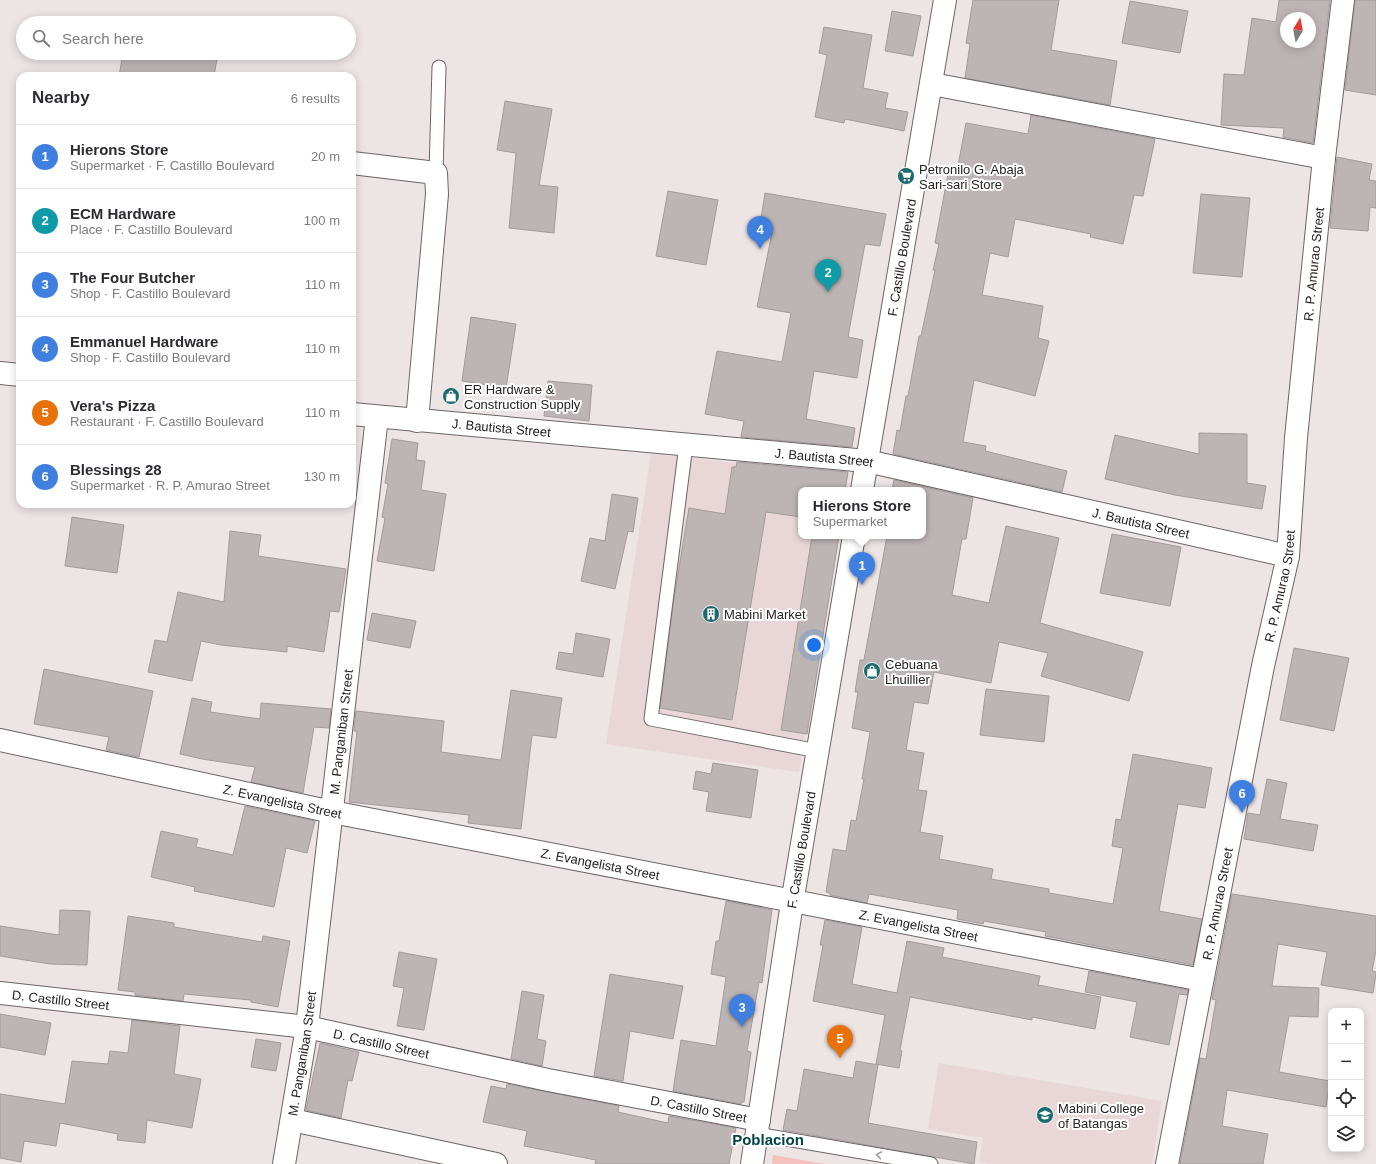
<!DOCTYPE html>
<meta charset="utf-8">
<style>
body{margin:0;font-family:Helvetica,sans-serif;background:#f2f2f3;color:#2b2b33}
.controls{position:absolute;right:12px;bottom:12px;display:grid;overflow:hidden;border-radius:8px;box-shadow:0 2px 10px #0003}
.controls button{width:36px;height:36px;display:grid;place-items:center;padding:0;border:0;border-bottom:1px solid #e1e1e2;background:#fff;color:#2b2b33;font:20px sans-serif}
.compass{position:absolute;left:1280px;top:12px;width:36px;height:36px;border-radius:50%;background:#fff;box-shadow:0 2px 10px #0003;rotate:10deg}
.you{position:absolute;left:814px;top:645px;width:14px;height:14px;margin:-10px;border:3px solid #fff;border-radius:50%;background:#1a73e8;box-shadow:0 0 0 6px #1a73e833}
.badge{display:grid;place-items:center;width:26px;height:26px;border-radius:50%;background:#2563eb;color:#fff;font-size:13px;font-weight:700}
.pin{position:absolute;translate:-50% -33px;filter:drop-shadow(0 1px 2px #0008)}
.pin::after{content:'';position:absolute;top:21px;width:14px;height:12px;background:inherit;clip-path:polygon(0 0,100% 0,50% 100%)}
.popup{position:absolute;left:798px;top:487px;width:128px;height:52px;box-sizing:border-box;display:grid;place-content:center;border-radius:8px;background:#fff;filter:drop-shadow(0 1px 3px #0005);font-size:13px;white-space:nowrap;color:#7c7c81}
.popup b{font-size:15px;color:#2b2b33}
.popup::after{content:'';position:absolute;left:50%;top:100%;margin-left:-8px;border:8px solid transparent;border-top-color:#fff}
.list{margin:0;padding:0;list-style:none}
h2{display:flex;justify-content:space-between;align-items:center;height:52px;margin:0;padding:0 16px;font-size:17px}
h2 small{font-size:13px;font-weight:400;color:#7c7c81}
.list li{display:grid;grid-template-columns:26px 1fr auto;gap:12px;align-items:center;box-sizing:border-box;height:64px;padding:0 16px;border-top:1px solid #e1e1e2}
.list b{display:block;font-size:15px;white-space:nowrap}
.list p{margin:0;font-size:13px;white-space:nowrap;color:#7c7c81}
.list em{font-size:13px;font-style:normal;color:#7c7c81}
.icon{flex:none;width:22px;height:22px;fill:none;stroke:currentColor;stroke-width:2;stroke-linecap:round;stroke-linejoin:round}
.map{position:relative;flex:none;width:1376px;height:1164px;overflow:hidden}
.search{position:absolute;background:#fff;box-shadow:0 2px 10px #0003;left:16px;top:16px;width:340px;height:44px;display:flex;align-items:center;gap:10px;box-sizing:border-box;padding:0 14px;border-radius:22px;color:#7c7c81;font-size:15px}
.panel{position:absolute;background:#fff;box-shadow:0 2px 10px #0003;left:16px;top:72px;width:340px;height:436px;border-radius:12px}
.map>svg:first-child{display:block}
.built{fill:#e8d7d6}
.green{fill:#f5c1be}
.building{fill:#bdb5b4;stroke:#a39b9b;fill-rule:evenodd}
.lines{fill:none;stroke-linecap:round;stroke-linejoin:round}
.lane-casing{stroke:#6d6565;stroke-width:15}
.street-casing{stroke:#6d6565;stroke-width:24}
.secondary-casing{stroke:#6d6565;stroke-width:24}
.lane{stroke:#fff;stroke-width:13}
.street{stroke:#fff;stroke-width:22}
.secondary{stroke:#fff;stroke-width:22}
.oneway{stroke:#9d9c9c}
.labels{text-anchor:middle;stroke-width:4;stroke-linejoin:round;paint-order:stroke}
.poi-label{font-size:13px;fill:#262323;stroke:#fff;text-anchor:start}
.street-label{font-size:13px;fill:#262323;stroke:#fff}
.quarter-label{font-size:15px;font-weight:bold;fill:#014548;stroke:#fff}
</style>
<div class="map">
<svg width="1376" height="1164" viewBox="0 0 1376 1164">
<rect width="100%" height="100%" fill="#ede4e4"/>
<!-- built -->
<path class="built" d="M651,454L849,475L846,490H801V536H839L799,772L606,744Z
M939,1063L1162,1101L1152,1164H990L979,1162L983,1138L928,1129Z"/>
<!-- green -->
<path class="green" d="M773,1155L825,1164H772Z"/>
<!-- building -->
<path class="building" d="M973,0H1059L1051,50L1117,61L1110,105L965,78L970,44L966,43Z
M1279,0H1330L1313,143L1283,137L1284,128L1221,125L1224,74L1244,75L1252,18L1276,22ZM1286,18H1310V42H1286Z
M1355,0H1376V95L1345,90Z
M1130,1L1188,11L1180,53L1122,43Z
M892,11L921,16L913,56L885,51Z
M824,27L872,35L863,88L888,93L885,108L908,112L904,131L845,119L844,123L815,117L827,55L819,53Z
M123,53H218L214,76H119Z
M505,101L552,109L539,185L558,187L554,233L509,228L516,153L497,150Z
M1031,115L1155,139L1143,196L1134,195L1123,244L1090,237L1091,234L1015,219L1008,257L990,253L982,295L1043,306L1038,338L1049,341L1035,396L974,380L963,442L986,446L985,451L1067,471L1062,492L893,454L897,430L900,431L906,396H908L919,336H921L935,270H933L939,244L935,243L949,169L957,171L966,123L1028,134Z
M1337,157L1372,164L1369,180L1376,181V208L1370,207L1368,231L1330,228Z
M668,191L718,200L706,265L656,256Z
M765,193L886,214L880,246L865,244L848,337L863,340L857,378L814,371L806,419L855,428L852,447L741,437L744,421L705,414L717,351L782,362L791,313L757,307L773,228L760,225Z
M1201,194L1250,198L1242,277L1193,273Z
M471,317L516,324L506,388L462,381Z
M548,381L592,385L589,421L544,416Z
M1199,433L1247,434V483L1266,486L1262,509L1175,495L1105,479L1115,435L1199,454Z
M392,439L418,443L416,460L425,461L421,490L446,494L434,571L377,561L385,518L382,517L388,484L385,483Z
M737,462L848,472L845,490H801V517L766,512L732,720L660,708L674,598L689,508L725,514L732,467H736Z
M894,480L973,498L966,539H962L952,595L989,603L1006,526L1059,538L1040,623L1143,652L1129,701L1041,676L1048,653L999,642L991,683L934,672L928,704L914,702L906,750L924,753L918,790L927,791L920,832L943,836L939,859L993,869L991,879L1049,889V893L1113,904L1123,848L1112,846L1116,819L1121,820L1133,754L1212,768L1205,808L1178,804L1159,911L1202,919L1193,965L1045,936L1046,932L984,921L983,924L957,919L958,910L869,894L867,903L830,895V893L826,892L833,849L846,851L851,820L856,821L864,779H862L870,732L852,728L858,692H855L860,660H864L887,536H923V490H892Z
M612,494L638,498L633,532L628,531L615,589L581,581L590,538L605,541Z
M72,517L124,525L117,573L65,566Z
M230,531L261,535L258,556L346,569L339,612L330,611L324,652L287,646V652L221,645L201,641L192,681L148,672L155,640L167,642L178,592L224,602Z
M1112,534L1181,547L1170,606L1100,593Z
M812,536H839L807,734L781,730Z
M372,613L416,621L410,648L367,640Z
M576,633L610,639L603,677L556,669L559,652L573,654Z
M1294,648L1349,658L1334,731L1280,720Z
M44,669L153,691L139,757L106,750L109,737L34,724Z
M986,689L1049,696L1044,742L980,735Z
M511,690L562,698L556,738L532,735L521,829L468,823L469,815L349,802L357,731H354L356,711L444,721L441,752L501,760Z
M192,698L212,702L210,712L260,719L261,703L331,709L329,728L314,727L303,793L251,782L255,767L202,759L180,754Z
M713,763L758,770L751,818L706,811L709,792L693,789L696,771L711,774Z
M1267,779L1287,783L1280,819L1318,825L1313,851L1244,839L1248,813L1260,815Z
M245,806L315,821L307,853L286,848L274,907L194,891L195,887L151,877L161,831L198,839L196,847L233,855Z
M1232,894L1376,916V950L1372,971L1376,972V974L1373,993L1321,985L1327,952L1278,944L1272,986L1319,988L1318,1017L1289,1016L1279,1072L1330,1081L1326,1107L1227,1090L1222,1126L1268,1134L1263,1164H1180L1200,1058L1206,1059L1216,1000L1212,999Z
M726,901L772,910L762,983L759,982L747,1051L751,1052L744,1102H741V1104L673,1091L681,1040L716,1046L726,977L711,974L716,941H719Z
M60,910L90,911L87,965L50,964L0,956V926L59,935Z
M128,916L174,923V927L262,942L263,936L290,941L278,1007L251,1002V1000L184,994L183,1001L135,995V992L118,990Z
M825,920L862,927L852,984L897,993L907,941L944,948L942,957L1040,976L1038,985L1101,997L1095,1029L1032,1017V1020L910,997L900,1050L902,1051L899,1068L876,1064L885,1015L813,1001L823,945H820Z
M399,952L437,959L424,1030L397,1026L404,988L393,986Z
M1089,971L1188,990L1187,995L1179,994L1169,1045L1130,1037L1137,1002L1085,992Z
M610,974L683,986L673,1039L630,1031L623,1081L594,1076Z
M522,991L544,995L537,1039L546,1041L542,1066L511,1059Z
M0,1014L51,1023L45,1055L0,1047Z
M132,1020L180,1026L174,1074L201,1079L192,1128L147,1120L145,1143L117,1140L118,1134L60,1123L56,1146L24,1141L21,1162L0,1158V1094L65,1104L72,1061L108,1064L110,1051L128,1053Z
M256,1039L281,1043L276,1071L251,1067Z
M320,1043L359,1052L352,1081L348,1080L341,1118L306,1110Z
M856,1061L878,1065L868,1123L977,1142L974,1164L783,1130L787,1109L797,1111L804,1069L853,1078Z
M507,1084L619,1106L618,1112L668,1123L669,1116L736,1128L729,1164H595L596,1160L524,1146L527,1131L483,1122L491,1086L506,1089Z"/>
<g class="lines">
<!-- lane casing -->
<g class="lane-casing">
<path id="lane" d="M436,173L439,67
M686,445L651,719L818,751
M757,1134L931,1164"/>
</g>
<!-- street casing -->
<g class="street-casing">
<g id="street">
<path d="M932,84L1324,158"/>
<path d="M352,163L436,173L437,194L417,421"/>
<path d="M0,373L20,375"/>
<path id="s1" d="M352,414L867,461L1288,556"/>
<path id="s2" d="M0,740L332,812L1202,980"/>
<path id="s3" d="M0,993L307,1027L548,1080L759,1120"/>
<path d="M292,1120L496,1164"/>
<path id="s4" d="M284,1164L307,1027L377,417"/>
<path id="s5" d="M1167,1164L1263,666L1288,556L1296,438L1324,158L1343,0"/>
</g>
</g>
<!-- secondary casing -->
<g class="secondary-casing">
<g id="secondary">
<path id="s6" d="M862,490L945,0"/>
<path id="s7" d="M752,1164L792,903L854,536"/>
</g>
</g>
<!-- lane -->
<use href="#lane" class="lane"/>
<!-- street -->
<use href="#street" class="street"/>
<!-- secondary -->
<use href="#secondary" class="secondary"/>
</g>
<!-- one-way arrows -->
<defs><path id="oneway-chevron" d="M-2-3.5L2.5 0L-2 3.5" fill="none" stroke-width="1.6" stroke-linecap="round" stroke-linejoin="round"/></defs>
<use class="oneway" href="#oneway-chevron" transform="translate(879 1155) rotate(-170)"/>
<!-- icons -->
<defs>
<g id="supermarket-disc" transform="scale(0.9)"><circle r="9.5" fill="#1e6a6e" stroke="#fff"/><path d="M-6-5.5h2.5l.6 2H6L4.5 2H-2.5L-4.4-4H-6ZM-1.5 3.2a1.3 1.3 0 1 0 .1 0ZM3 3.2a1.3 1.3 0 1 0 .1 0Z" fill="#fff"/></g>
<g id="shop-disc" transform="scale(0.9)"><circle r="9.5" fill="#1e6a6e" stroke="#fff"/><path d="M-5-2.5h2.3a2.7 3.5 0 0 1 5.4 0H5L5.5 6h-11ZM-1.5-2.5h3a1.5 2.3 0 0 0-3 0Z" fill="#fff"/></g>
<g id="building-disc" transform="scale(0.9)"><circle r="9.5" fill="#1e6a6e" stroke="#fff"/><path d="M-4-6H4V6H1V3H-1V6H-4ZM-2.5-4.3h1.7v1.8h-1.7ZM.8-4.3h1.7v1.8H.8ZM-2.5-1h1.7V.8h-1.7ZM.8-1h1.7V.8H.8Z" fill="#fff"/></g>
<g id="university-disc" transform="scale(0.9)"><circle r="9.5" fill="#1e6a6e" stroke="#fff"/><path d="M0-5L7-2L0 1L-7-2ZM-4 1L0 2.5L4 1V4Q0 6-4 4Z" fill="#fff"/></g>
</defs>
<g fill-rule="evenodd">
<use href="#supermarket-disc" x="906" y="176"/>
<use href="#shop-disc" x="451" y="396"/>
<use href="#building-disc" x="711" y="614"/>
<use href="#shop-disc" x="872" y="671"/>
<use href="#university-disc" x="1045" y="1115"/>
</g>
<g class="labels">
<!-- poi labels -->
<g class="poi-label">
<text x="919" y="174">Petronilo G. Abaja<tspan x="919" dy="15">Sari-sari Store</tspan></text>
<text x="464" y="394">ER Hardware &amp;<tspan x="464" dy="15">Construction Supply</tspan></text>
<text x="724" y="619">Mabini Market</text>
<text x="885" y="669">Cebuana<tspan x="885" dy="15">Lhuillier</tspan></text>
<text x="1058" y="1113">Mabini College<tspan x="1058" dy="15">of Batangas</tspan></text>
</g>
<!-- street labels -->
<g class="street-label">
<text dy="5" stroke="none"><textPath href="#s6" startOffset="236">F. Castillo Boulevard</textPath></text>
<text dy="5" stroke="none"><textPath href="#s5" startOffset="913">R. P. Amurao Street</textPath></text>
<text dy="5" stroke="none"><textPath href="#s1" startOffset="150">J. Bautista Street</textPath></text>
<text dy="5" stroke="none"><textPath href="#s1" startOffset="474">J. Bautista Street</textPath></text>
<text dy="5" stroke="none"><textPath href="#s1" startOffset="798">J. Bautista Street</textPath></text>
<text dy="5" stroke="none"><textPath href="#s5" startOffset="589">R. P. Amurao Street</textPath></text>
<text dy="5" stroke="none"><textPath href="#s4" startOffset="436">M. Panganiban Street</textPath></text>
<text dy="5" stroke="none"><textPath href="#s2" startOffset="289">Z. Evangelista Street</textPath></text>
<text dy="5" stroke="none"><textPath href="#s7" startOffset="318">F. Castillo Boulevard</textPath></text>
<text dy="5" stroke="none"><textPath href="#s2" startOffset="613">Z. Evangelista Street</textPath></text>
<text dy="5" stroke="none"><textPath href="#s5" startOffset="265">R. P. Amurao Street</textPath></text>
<text dy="5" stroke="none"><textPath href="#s2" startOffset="937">Z. Evangelista Street</textPath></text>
<text dy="5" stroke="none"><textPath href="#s3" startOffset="61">D. Castillo Street</textPath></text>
<text dy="5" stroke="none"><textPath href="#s3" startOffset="385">D. Castillo Street</textPath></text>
<text dy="5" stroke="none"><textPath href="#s4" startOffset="112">M. Panganiban Street</textPath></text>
<text dy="5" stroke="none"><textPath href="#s3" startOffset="709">D. Castillo Street</textPath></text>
</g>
<!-- quarter labels -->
<g class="quarter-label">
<text x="768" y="1145">Poblacion</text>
</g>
</g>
</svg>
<div class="controls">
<button>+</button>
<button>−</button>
<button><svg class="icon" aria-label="locate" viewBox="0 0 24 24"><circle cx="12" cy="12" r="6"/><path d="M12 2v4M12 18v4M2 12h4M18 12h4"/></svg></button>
<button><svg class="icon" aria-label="layers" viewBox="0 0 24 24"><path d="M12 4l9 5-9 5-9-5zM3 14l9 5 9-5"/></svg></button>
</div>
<svg class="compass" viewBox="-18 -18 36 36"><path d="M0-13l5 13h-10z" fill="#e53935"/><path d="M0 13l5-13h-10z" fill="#7c7c81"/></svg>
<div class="you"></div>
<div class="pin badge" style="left:862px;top:585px;background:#3f7fe0">1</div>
<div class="popup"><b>Hierons Store</b>Supermarket</div>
<div class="pin badge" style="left:828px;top:292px;background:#0f9aa8">2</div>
<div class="pin badge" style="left:742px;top:1027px;background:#3f7fe0">3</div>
<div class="pin badge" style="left:760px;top:249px;background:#3f7fe0">4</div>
<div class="pin badge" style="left:840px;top:1058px;background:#e8710a">5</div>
<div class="pin badge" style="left:1242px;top:813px;background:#3f7fe0">6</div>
<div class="search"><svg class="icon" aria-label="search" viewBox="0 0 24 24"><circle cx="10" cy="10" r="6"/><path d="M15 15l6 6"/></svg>Search here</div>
<section class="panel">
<h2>Nearby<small>6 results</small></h2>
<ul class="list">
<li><span class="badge" style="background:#3f7fe0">1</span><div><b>Hierons Store</b><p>Supermarket · F. Castillo Boulevard</p></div><em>20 m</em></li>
<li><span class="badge" style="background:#0f9aa8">2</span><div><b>ECM Hardware</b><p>Place · F. Castillo Boulevard</p></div><em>100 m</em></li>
<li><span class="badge" style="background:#3f7fe0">3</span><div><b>The Four Butcher</b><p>Shop · F. Castillo Boulevard</p></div><em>110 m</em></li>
<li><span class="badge" style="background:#3f7fe0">4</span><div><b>Emmanuel Hardware</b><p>Shop · F. Castillo Boulevard</p></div><em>110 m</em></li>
<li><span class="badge" style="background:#e8710a">5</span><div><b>Vera's Pizza</b><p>Restaurant · F. Castillo Boulevard</p></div><em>110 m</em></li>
<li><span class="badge" style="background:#3f7fe0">6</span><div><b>Blessings 28</b><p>Supermarket · R. P. Amurao Street</p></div><em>130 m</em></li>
</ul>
</section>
</div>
